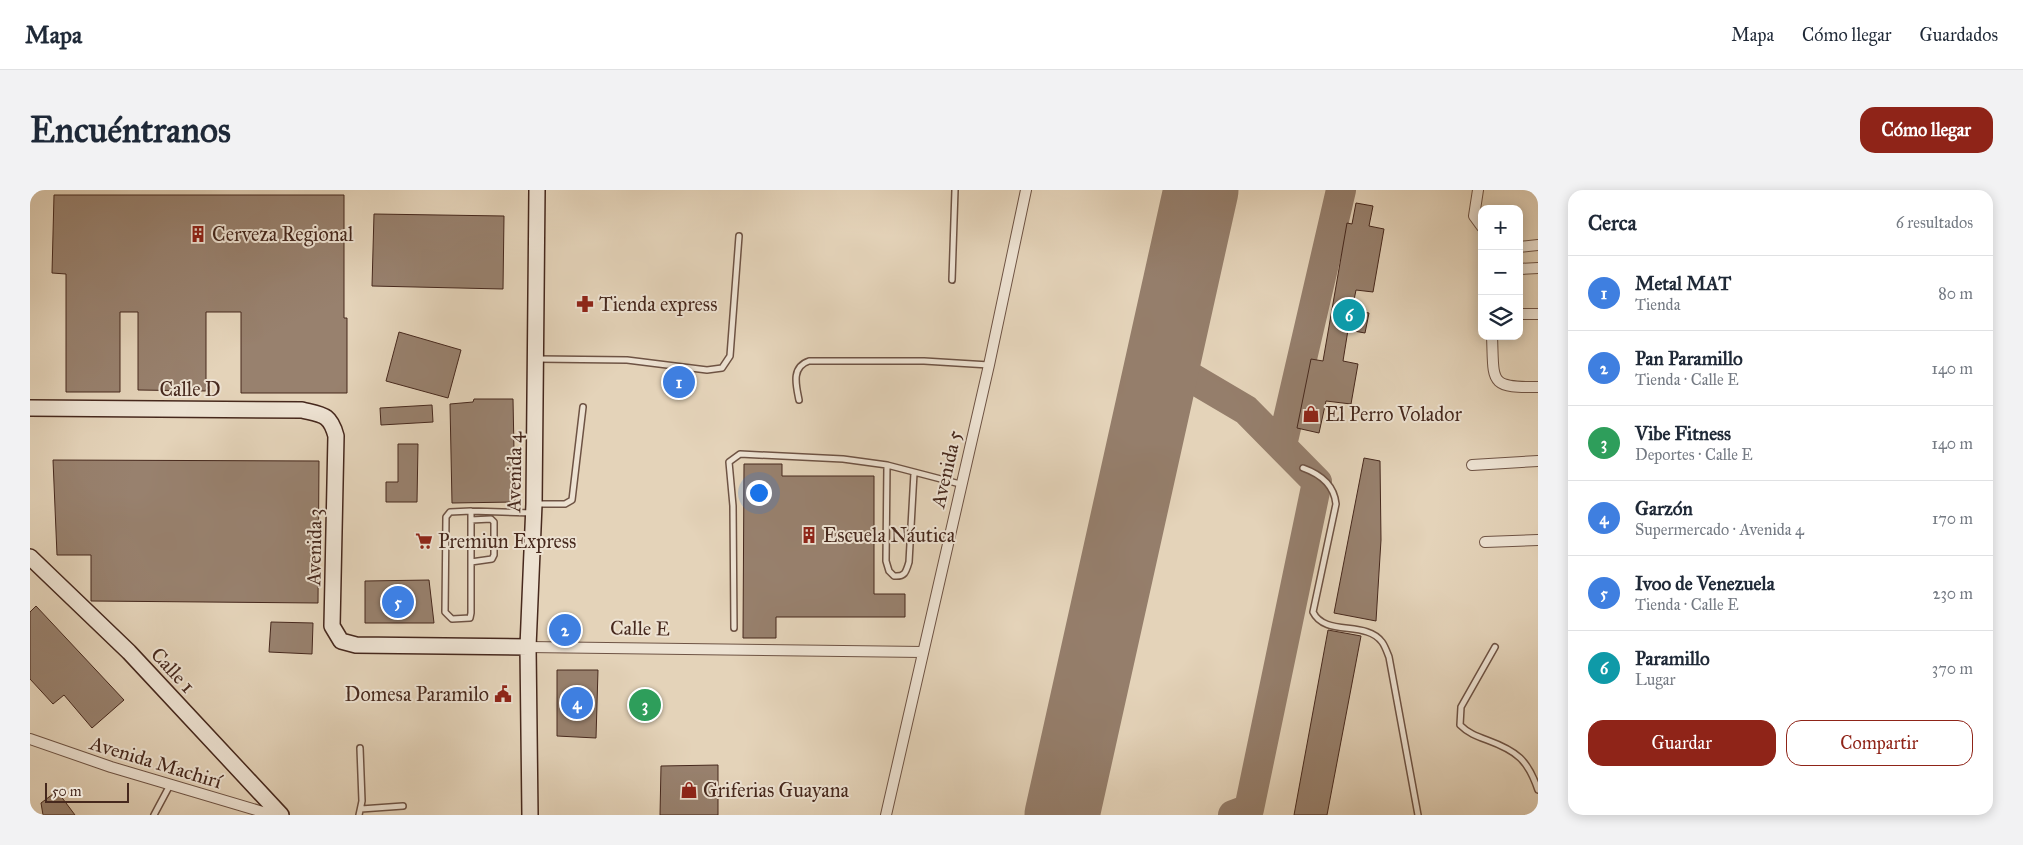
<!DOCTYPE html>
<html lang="es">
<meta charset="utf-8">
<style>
body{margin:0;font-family:"IM FELL Great Primer",serif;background:#f2f2f3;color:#1f2937}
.controls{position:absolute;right:15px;top:15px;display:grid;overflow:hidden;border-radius:10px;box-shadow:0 2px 12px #0003}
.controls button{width:45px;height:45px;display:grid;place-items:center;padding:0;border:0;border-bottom:1px solid #e0e1e3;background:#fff;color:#1f2937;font:25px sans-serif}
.scale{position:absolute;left:15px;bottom:12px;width:84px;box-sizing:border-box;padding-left:5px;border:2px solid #46281d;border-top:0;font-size:14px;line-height:18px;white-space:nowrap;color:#46281d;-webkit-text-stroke:4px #ede2d2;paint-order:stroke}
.you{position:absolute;left:728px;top:302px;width:18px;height:18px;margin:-12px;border:4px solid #fff;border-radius:50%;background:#1a73e8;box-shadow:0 0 0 8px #1a73e833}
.badge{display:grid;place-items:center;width:32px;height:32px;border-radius:50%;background:#8f2418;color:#fff;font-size:16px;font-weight:700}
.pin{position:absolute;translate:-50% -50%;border:2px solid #fff;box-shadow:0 1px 5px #0006}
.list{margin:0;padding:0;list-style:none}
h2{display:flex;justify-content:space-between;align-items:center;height:65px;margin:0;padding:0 20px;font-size:21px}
h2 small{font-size:16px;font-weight:400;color:#747a83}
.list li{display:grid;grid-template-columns:32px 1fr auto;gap:15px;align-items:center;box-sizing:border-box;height:75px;padding:0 20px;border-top:1px solid #e0e1e3}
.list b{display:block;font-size:19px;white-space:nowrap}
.list p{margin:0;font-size:16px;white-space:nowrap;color:#747a83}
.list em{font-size:16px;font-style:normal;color:#747a83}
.actions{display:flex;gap:10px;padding:15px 20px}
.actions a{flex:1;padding:11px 0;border:1px solid #8f2418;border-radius:15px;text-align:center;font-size:18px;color:#8f2418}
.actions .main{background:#8f2418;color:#fff}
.icon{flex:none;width:28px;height:28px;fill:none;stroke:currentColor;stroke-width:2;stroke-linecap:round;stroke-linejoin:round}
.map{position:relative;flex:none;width:1508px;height:625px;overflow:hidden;border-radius:15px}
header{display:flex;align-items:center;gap:30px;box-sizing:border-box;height:70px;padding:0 25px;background:#fff;border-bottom:1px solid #e0e1e3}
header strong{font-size:24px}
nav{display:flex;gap:28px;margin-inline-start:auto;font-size:18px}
.intro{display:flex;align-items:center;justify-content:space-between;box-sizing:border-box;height:120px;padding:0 30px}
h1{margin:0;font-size:35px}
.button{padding:12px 22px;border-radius:15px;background:#8f2418;color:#fff;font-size:18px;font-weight:700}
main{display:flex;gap:30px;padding:0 30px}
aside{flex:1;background:#fff;border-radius:15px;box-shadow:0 2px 12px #0003}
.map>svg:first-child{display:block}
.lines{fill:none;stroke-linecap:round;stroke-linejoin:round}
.taxiway{stroke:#957e6b;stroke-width:30}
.runway{stroke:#957e6b;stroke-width:75}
.building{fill:#98816e;stroke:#46281d}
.lane-casing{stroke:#6e5344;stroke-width:8}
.street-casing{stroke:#6e5344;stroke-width:12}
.secondary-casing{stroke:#46281d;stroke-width:18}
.lane{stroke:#ede2d2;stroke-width:5}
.street{stroke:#ede2d2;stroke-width:10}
.secondary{stroke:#ede2d2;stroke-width:15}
.labels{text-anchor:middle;stroke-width:4;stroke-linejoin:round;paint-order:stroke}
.poi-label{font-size:20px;fill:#46281d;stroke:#ede2d2;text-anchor:start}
.street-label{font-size:20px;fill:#46281d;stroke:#ede2d2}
</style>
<header>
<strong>Mapa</strong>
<nav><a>Mapa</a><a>Cómo llegar</a><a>Guardados</a></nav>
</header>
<div class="intro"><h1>Encuéntranos</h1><a class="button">Cómo llegar</a></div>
<main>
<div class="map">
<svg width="1508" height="625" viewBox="0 0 1508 625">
<rect width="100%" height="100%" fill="#e4d3b9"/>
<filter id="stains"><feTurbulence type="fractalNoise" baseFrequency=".004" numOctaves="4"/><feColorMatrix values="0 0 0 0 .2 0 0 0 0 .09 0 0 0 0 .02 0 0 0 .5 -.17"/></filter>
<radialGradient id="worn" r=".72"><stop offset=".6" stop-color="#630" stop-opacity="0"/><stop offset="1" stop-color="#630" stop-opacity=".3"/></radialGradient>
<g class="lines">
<!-- taxiway -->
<path class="taxiway" d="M1133,171L1216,220L1287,292L1219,619L1203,625
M1252,255L1311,0"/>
<!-- runway -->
<path class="runway" d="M1032,625L1171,0"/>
</g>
<!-- building -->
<path class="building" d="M24,5H314V128H317V203H211V122H176V201L108,200V122H90V202H36V84L22,83Z
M1326,13L1343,16L1339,36L1354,39L1343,102L1326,100L1322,120L1339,123L1335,143L1318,140L1313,171L1328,174L1321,214L1296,211L1289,243L1267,238L1281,169L1293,171L1317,33L1322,34Z
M344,24L474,26L473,99L342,96Z
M369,142L431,160L418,208L356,191Z
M444,209H483L485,312L422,313L420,214L443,212Z
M402,215L403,232L351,235L350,218Z
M368,254H388L387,312H356V292H368Z
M1334,268L1350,271L1351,350L1346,431L1304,423Z
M23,270L289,271L288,413L61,411V365H27Z
M714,274H752V286H844V404H875V427H746V448H713Z
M399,390L404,433H335V391Z
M6,416L94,510L62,538L34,505L23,514L0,489V422Z
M241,432L283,433L282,464L239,462Z
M1298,440L1331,446L1297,625H1264Z
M527,480H568L566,548L527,546Z
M688,575V625H630L631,576Z
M27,601L45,625H13L11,613Z"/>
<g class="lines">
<!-- lane casing -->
<g class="lane-casing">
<path id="lane" d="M922,90L925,0
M508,169L597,170L677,180L692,178L700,166L709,46
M769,210C766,195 761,177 779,171H894L959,175
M857,275L856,371L859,381L864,386C875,387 876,382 879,372L884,283
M1273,278C1290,284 1304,294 1306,314L1283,422C1295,447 1336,430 1352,452C1355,456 1357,462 1359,467L1388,625
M507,314H535L542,310L553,217
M441,321L420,322L416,327L415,422L422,429L440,428L441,423V321L503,323
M441,330L461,329L464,332V365L462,369L441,372
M704,438L703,316L699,272L710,264L813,269L857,275L930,294
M1465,457L1431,517L1430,535C1438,543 1446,546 1457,550C1487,561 1498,570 1508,600
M331,619L373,616
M124,625L140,595
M329,625L332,611L330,558"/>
</g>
<!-- street casing -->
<g class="street-casing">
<path id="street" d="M1448,0L1444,26L1452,37
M1489,57L1508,55
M1489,79L1508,78
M1489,124H1508
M1462,146C1464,192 1458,198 1508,197
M1442,275L1508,271
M1455,352L1508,350
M498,457L893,462
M0,549L81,577L243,625
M856,625L959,175L996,0"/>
</g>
<!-- secondary casing -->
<g class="secondary-casing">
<path id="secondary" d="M0,218L272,220C293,225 300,224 306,246L302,436L311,451L326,455L498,457
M0,367L99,462L251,625
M500,625L498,457L504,314L507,0"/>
</g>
<!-- lane -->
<use href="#lane" class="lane"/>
<!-- street -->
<use href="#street" class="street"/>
<!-- secondary -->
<use href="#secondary" class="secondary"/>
</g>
<!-- icons -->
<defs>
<g id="building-bare" transform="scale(1.35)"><path d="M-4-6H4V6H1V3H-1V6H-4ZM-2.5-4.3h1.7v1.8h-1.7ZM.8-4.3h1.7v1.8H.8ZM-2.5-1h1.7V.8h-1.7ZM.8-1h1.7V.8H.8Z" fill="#8f2418" stroke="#ede2d2" stroke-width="2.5" paint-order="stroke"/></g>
<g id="pharmacy-bare" transform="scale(1.35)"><path d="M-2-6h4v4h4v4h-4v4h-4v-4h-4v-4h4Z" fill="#8f2418" stroke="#ede2d2" stroke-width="2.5" paint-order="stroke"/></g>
<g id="shop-bare" transform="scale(1.35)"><path d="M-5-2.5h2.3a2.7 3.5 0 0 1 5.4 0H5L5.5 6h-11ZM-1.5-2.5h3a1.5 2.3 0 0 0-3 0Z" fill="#8f2418" stroke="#ede2d2" stroke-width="2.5" paint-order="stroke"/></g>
<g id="supermarket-bare" transform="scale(1.35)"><path d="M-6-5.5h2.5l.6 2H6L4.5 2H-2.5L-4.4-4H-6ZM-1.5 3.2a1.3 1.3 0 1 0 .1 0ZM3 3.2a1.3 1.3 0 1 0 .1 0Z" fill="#8f2418" stroke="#ede2d2" stroke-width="2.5" paint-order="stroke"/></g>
<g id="civic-bare" transform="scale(1.35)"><path d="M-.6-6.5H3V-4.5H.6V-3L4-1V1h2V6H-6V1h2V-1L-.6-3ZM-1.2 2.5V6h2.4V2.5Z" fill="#8f2418" stroke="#ede2d2" stroke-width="2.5" paint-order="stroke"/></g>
</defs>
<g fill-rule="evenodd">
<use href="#building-bare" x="168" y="44"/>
<use href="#pharmacy-bare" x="555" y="114"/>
<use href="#shop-bare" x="1281" y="224"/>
<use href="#building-bare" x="779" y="345"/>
<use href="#supermarket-bare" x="394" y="351"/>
<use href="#civic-bare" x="473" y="504"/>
<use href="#shop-bare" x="659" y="600"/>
</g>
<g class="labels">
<!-- poi labels -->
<g class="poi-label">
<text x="182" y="51">Cerveza Regional</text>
<text x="569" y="121">Tienda express</text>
<text x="1295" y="231">El Perro Volador</text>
<text x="793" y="352">Escuela Náutica</text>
<text x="408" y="358">Premiun Express</text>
<text x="459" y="511" text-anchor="end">Domesa Paramilo</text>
<text x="673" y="607">Griferias Guayana</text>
</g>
<!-- street labels -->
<g class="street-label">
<text x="160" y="206">Calle D</text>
<text transform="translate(916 279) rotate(-77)" y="7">Avenida 5</text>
<text transform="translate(484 282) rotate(-89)" y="7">Avenida 4</text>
<text transform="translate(284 357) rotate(-89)" y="7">Avenida 3</text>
<text transform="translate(610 438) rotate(1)" y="7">Calle E</text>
<text transform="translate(143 480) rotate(47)" y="7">Calle 1</text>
<text transform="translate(126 572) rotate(17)" y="7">Avenida Machirí</text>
</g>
</g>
<rect width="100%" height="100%" filter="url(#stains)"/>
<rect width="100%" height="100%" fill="url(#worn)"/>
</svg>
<div class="controls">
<button>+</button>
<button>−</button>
<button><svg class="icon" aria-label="layers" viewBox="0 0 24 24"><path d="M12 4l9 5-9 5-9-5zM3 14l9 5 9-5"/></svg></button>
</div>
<div class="scale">50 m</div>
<div class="you"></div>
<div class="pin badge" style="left:649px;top:192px;background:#3f7fe0">1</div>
<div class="pin badge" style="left:535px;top:440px;background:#3f7fe0">2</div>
<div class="pin badge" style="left:615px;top:515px;background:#2e9e5b">3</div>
<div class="pin badge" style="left:547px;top:513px;background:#3f7fe0">4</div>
<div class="pin badge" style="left:368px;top:412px;background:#3f7fe0">5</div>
<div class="pin badge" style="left:1319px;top:125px;background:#0f9aa8">6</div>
</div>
<aside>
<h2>Cerca<small>6 resultados</small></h2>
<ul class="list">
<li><span class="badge" style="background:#3f7fe0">1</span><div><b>Metal MAT</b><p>Tienda</p></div><em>80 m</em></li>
<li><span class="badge" style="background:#3f7fe0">2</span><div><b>Pan Paramillo</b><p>Tienda · Calle E</p></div><em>140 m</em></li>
<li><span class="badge" style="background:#2e9e5b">3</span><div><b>Vibe Fitness</b><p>Deportes · Calle E</p></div><em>140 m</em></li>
<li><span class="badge" style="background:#3f7fe0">4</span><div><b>Garzón</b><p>Supermercado · Avenida 4</p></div><em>170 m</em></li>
<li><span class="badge" style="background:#3f7fe0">5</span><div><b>Ivoo de Venezuela</b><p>Tienda · Calle E</p></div><em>230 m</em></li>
<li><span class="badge" style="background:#0f9aa8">6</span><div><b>Paramillo</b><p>Lugar</p></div><em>370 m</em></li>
</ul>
<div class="actions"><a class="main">Guardar</a><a>Compartir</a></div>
</aside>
</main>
